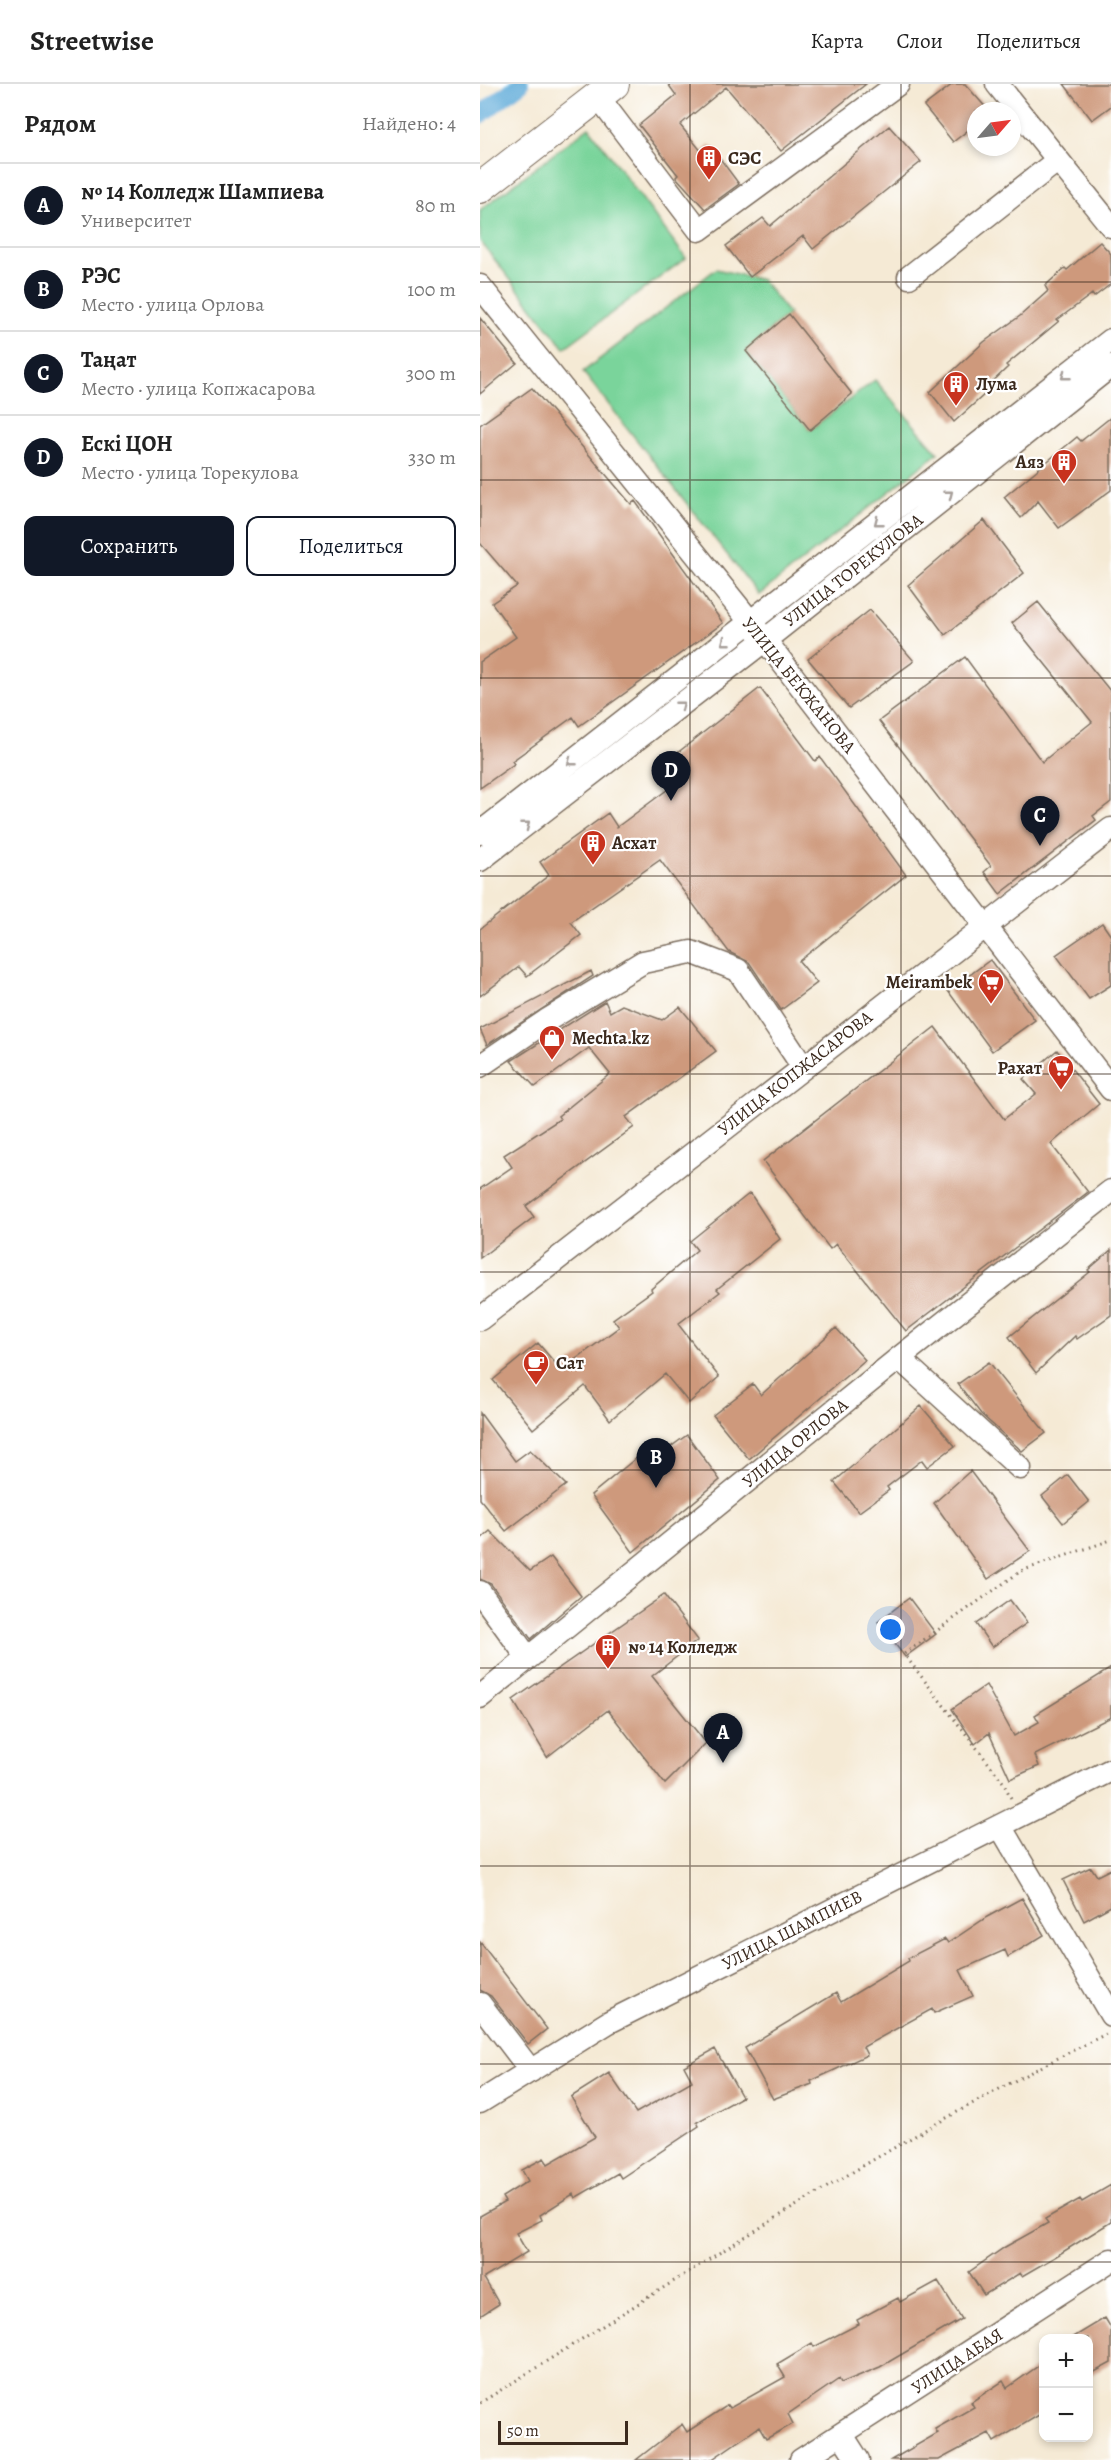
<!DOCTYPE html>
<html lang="ru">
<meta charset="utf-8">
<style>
body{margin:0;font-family:Alegreya,serif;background:#f2f2f2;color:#222}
.controls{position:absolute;right:18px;bottom:18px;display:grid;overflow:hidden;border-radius:12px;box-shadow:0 3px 9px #0003}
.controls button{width:54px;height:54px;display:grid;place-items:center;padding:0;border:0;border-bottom:2px solid #e0e0e0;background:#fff;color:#222;font:30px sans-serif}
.compass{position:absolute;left:487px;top:18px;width:54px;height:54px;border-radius:50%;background:#fff;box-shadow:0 3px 9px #0003;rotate:62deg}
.scale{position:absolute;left:18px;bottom:15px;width:130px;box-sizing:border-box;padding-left:6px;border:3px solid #3b2a1e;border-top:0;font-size:16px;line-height:21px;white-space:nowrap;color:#3b2a1e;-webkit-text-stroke:4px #fff;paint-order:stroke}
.you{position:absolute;left:411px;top:1546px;width:21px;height:21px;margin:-15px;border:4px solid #fff;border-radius:50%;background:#1a73e8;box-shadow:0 0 0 9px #1a73e833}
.badge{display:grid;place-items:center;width:39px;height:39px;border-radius:50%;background:#111827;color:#fff;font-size:20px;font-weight:700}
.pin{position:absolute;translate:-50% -50px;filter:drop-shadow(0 2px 3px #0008)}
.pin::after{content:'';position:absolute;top:32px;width:21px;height:18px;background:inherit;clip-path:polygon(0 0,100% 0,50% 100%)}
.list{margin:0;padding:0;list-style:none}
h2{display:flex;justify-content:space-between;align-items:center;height:78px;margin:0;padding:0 24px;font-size:26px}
h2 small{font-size:20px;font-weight:400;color:#767676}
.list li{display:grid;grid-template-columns:39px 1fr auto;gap:18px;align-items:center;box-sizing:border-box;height:84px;padding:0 24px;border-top:2px solid #e0e0e0}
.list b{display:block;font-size:22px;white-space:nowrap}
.list p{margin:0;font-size:20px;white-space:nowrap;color:#767676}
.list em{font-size:20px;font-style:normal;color:#767676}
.actions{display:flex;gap:12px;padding:18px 24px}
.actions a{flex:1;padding:14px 0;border:2px solid #111827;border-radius:12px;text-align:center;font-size:21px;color:#111827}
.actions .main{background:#111827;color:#fff}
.map{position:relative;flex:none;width:631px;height:2376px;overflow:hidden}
header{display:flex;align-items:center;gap:36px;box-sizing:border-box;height:84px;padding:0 30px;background:#fff;border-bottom:2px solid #e0e0e0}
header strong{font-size:28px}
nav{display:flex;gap:33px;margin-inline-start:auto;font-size:21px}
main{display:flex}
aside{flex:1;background:#fff}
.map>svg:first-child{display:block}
.green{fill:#7ad49b;stroke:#5a7f5c;stroke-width:1.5}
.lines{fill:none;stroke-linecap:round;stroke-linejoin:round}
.canal{stroke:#60acd9;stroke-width:18}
.building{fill:#ce997b}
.minor-casing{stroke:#7c6d5e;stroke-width:25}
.major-casing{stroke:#7c6d5e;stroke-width:32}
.path{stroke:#7c6d5e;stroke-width:3;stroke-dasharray:1.5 4.5;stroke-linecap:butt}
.minor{stroke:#fff;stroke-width:22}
.major{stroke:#fff;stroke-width:30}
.oneway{stroke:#a79f9a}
.grid{fill:none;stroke:#3b2a1e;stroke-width:1.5;stroke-opacity:0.55}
.labels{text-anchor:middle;stroke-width:4.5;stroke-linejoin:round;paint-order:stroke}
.poi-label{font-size:18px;font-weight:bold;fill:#3b2a1e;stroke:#fff;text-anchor:start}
.street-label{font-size:18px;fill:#3b2a1e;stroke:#fff}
</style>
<header>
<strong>Streetwise</strong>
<nav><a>Карта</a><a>Слои</a><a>Поделиться</a></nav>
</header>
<main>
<aside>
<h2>Рядом<small>Найдено: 4</small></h2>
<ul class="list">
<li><span class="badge">A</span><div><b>№ 14 Колледж Шампиева</b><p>Университет</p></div><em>80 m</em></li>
<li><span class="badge">B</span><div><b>РЭС</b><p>Место · улица Орлова</p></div><em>100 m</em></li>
<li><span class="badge">C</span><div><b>Таңат</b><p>Место · улица Копжасарова</p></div><em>300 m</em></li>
<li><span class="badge">D</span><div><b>Ескі ЦОН</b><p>Место · улица Торекулова</p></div><em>330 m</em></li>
</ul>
<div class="actions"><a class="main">Сохранить</a><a>Поделиться</a></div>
</aside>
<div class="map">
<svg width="631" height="2376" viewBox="0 0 631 2376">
<rect width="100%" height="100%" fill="#fff"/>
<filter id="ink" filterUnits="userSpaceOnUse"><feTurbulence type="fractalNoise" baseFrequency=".0167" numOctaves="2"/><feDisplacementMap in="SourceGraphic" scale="12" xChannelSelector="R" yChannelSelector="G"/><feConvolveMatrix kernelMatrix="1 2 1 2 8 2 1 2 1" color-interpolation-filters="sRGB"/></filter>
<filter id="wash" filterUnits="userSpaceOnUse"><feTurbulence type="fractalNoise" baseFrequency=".008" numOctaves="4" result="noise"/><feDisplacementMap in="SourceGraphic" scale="24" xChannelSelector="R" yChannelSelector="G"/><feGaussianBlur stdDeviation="1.35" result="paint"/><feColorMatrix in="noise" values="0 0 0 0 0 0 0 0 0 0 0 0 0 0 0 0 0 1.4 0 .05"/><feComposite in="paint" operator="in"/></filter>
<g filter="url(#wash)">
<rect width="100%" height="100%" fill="#f5ead5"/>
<!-- green -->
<path class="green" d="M109,43L206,174L84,264L0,157V126Z
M236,185L282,196L309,230L266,267L330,346L395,296L458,369L279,511L103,288Z"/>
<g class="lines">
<!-- canal -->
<path class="canal" d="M0,31L40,0"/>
</g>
<g id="blocks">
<!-- building -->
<path class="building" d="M188,0H386L301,67L246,3L200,41L222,68L230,61L259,100L225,125L196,93L198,91L159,41L196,11Z
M473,0H485L509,27H496V40L473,58L444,22Z
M584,0H631V22L612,36Z
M409,42L441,78L333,165L323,152L270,193L246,162L283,134L290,142Z
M620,158L631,170V200L614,213L612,210L577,236L579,237L526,281L528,283L503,307L506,309L474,338L450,308L504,258L540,232L568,207L565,202L585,184L587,186Z
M309,230L372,310L330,346L266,267Z
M0,234L37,279L0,310Z
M52,304L151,420L155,417L243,539L99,642L93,633L32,677L34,680L0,704V578L36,553L12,519L37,502L0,459V341Z
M631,333V406L579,444L558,417L541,434L524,413L597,353L601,357Z
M504,436L544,489L465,551L428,501Z
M558,518L631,608V718L613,732L616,736L520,810L504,788L511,782L399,637L485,573L562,678L612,638L532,539Z
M390,526L434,577L369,624L328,575Z
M280,604L335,677L340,673L426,791L319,877L337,899L301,926L269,878L249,868L180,776L91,838L101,851L47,892L39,883L0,912V845L69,791L60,778L128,729L137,743L203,694L187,677Z
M622,839L631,852V901L609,915L576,871Z
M510,876L555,936L512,967L468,907Z
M111,887L113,892L7,961L0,945Z
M125,917L130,928L142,921L182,936L200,923L236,967L146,1033L154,1043L46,1122L54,1133L0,1174V1105L32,1083L24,1071L80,1035L78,1032L130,990L109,964L55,1003L31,977Z
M455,943L524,1035L556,1010L543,995L577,966L619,1020L571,1060L608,1108L426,1247L356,1160L350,1165L283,1077Z
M270,1109L300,1155L237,1205L240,1208L198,1240L239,1293L209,1319L185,1290L130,1336L105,1302L53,1345L13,1296L58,1259L81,1286L139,1243L133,1235L172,1207L171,1205L217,1166L210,1157Z
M631,1166V1231L597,1255L595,1252L556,1289L529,1253L610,1188L608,1186Z
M356,1244L385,1276L269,1375L233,1331L273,1300L281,1311Z
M509,1278L566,1349L542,1367L501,1330L478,1300Z
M441,1322L475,1362L447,1383L442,1376L407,1403L409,1406L379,1428L354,1398Z
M0,1329L35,1377L50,1366L86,1401L26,1447L0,1415Z
M207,1351L240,1396L153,1468L111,1411L177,1357L185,1367Z
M490,1387L550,1467L508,1495L454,1419Z
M588,1391L609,1418L583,1439L562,1412Z
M10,1447L50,1487L71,1473L101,1512L51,1555L11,1500L0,1495V1456Z
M184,1511L218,1556L172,1592L226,1659L185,1700L128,1626L67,1673L33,1616Z
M429,1514L456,1550L425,1573L398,1538Z
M530,1516L547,1539L512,1563L496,1540Z
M631,1584V1633L555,1671L559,1682L530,1695L509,1649L495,1660L472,1625L506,1601L534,1652L559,1638L555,1631Z
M611,1783L617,1792L631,1785V1822L604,1837L583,1796Z
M542,1814L564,1851L528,1873L525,1866L480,1886L493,1912L454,1929L452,1925L383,1963L387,1971L331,1997L332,2000L293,2015L265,1964L356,1909L361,1918L429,1877L428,1874L465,1855L468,1859L507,1833Z
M0,1858L67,1945L48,1960L11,1912L0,1906Z
M235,1965L262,2013L217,2038L219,2042L141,2094L138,2089L95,2114L93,2110L60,2131L62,2136L36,2149L47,2168L4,2194L19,2220L0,2232V2132L25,2118L22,2113L48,2097L42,2086L64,2074L68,2080L115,2053L91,2013L129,1989L156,2029L212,1997L204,1982Z
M631,2101V2138L573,2174L542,2192L540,2189L504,2211L489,2188L525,2163L568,2139L565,2135L600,2115L602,2118Z
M458,2197L482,2235L400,2283L361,2299L359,2295L308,2330L313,2340L286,2355L279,2343L231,2376H156L202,2340L207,2348L248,2321L250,2324L305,2293L297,2280L332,2259L334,2263L379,2240L377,2236L418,2214L420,2218Z
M625,2234L631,2244V2279L609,2291V2254H592Z
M564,2278V2328L514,2358L509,2349L459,2376H411L458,2349L455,2345L494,2323L491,2318L523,2297L527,2304Z"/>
</g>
</g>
<g filter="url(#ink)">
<use href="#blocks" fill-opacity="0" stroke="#7c6d5e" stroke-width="1.5"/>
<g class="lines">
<!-- minor casing -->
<g class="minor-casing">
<path id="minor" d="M517,0L631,142
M118,13L219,146L418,0
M429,193L578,76
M0,202L285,556L631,1005
M0,749L631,256
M0,776L285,556L631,282
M0,982L66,937L163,878L211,868L258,886L323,983
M0,1235L631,745
M419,1274L540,1384
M0,1508L48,1574
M0,1613L419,1274L631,1107
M520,1742L631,1931
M0,1920L51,1987
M0,2018L129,1938L631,1686
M362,2351L378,2376
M321,2376L631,2176"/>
</g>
<!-- major casing -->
<g class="major-casing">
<path id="major" d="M0,104L134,0"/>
</g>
<!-- path -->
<path class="path" d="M531,1714L523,1698L424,1570L541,1487L631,1456
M0,2319C205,2191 408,2057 626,1950"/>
<!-- minor -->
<use href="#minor" class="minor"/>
<!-- major -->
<use href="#major" class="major"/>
</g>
<!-- one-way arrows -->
<defs><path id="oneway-chevron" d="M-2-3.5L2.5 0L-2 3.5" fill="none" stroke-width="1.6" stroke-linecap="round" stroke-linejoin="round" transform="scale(1.5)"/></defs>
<g class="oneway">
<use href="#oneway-chevron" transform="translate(585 292) rotate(142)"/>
<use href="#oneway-chevron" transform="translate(469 410) rotate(-38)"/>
<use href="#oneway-chevron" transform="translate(398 438) rotate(142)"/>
<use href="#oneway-chevron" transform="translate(245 558) rotate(142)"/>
<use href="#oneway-chevron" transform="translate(201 621) rotate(-38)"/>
<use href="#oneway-chevron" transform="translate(91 678) rotate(142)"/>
<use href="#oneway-chevron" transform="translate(46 741) rotate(-38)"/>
</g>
</g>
<!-- grid -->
<path class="grid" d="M210,0V2376M421,0V2376M0,198H631M0,396H631M0,594H631M0,792H631M0,990H631M0,1188H631M0,1386H631M0,1584H631M0,1782H631M0,1980H631M0,2178H631"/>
<!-- icons -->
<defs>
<g id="building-pin" transform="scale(1.35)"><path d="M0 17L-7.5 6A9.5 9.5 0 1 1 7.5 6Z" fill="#c8321e" stroke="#fff"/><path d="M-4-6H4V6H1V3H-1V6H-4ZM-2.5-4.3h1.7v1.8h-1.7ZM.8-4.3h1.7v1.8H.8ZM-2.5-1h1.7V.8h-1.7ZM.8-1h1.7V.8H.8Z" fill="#fff"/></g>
<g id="supermarket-pin" transform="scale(1.35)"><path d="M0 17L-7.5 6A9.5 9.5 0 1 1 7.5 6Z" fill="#c8321e" stroke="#fff"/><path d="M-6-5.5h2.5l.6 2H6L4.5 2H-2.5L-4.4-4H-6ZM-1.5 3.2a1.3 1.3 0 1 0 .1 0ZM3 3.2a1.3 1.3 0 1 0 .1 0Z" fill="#fff"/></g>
<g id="shop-pin" transform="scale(1.35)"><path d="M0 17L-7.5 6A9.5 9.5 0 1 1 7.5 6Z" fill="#c8321e" stroke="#fff"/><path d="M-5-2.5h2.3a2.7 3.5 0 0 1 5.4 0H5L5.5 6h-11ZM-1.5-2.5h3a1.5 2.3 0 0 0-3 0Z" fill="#fff"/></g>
<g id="cafe-pin" transform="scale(1.35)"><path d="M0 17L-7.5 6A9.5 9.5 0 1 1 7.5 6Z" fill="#c8321e" stroke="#fff"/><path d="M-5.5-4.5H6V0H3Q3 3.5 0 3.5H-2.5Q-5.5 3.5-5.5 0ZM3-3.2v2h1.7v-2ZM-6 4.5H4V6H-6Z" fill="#fff"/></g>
</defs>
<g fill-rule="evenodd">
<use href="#building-pin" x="229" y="74"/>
<use href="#building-pin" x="476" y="300"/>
<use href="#building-pin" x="584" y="378"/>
<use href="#building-pin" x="113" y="759"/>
<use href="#supermarket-pin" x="511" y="898"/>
<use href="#shop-pin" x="72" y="954"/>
<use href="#supermarket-pin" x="581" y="984"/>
<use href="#cafe-pin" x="56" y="1279"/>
<use href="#building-pin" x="128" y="1563"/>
</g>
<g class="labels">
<!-- poi labels -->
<g class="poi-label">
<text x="248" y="80">СЭС</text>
<text x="496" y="306">Лума</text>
<text x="564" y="384" text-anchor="end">Аяз</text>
<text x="132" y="765">Асхат</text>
<text x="492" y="904" text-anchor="end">Meirambek</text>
<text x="92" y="960">Mechta.kz</text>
<text x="562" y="990" text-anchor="end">Рахат</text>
<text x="76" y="1285">Сат</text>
<text x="148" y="1569">№ 14 Колледж</text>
</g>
<!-- street labels -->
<g class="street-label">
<text transform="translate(373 486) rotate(-38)" y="6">УЛИЦА ТОРЕКУЛОВА</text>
<text transform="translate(319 601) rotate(51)" y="6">УЛИЦА БЕКЖАНОВА</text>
<text transform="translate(315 989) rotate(-38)" y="6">УЛИЦА КОПЖАСАРОВА</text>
<text transform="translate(315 1359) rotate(-39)" y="6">УЛИЦА ОРЛОВА</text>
<text transform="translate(312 1846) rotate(-27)" y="6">УЛИЦА ШАМПИЕВ</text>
<text transform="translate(477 2277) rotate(-33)" y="6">УЛИЦА АБАЯ</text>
</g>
</g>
</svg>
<div class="controls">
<button>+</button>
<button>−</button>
</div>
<svg class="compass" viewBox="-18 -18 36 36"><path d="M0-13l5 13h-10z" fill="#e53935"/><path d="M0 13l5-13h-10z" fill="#767676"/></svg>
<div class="scale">50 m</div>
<div class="you"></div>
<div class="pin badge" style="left:243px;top:1679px">A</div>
<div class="pin badge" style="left:176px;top:1404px">B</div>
<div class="pin badge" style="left:560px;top:762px">C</div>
<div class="pin badge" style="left:191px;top:717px">D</div>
</div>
</main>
